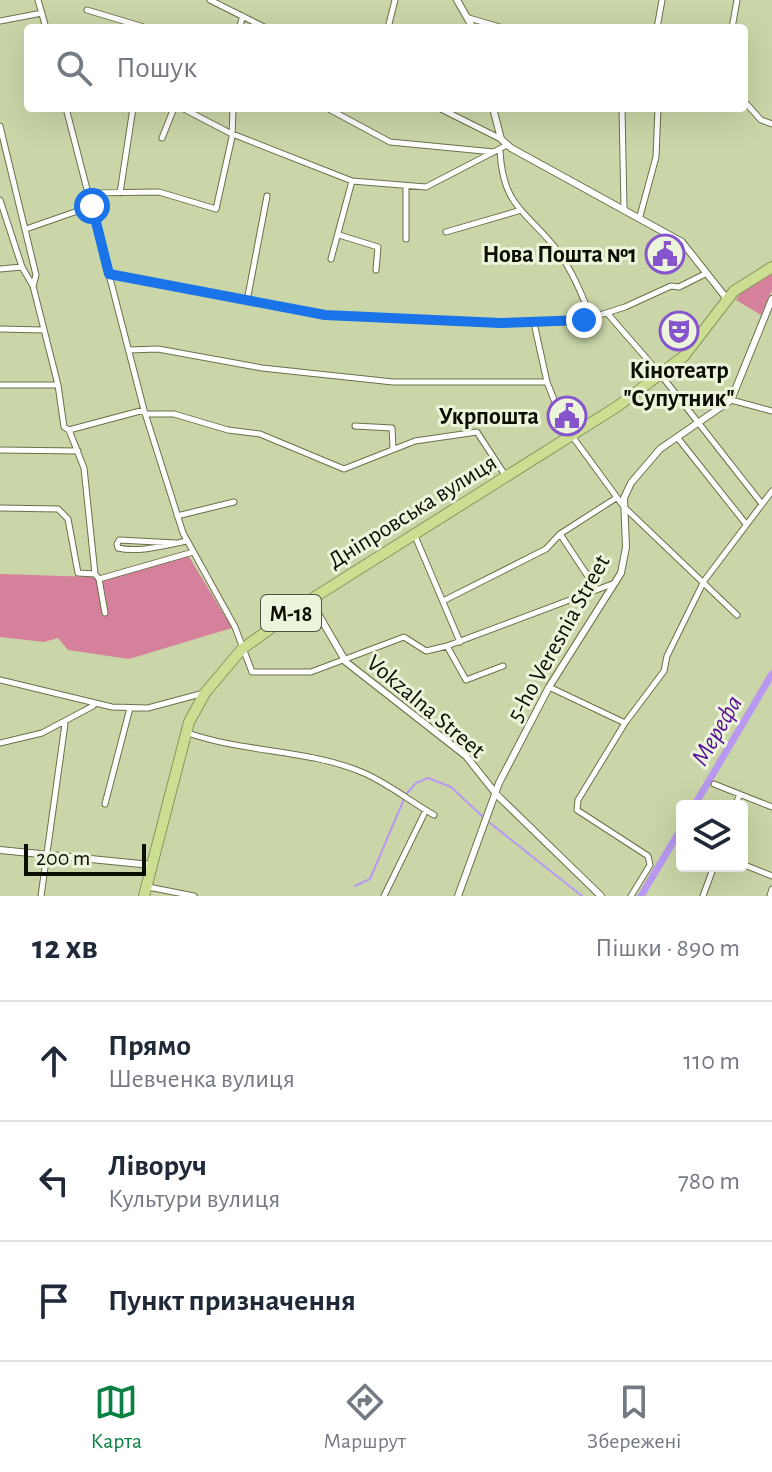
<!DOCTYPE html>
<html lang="uk">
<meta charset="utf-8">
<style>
body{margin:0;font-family:"Alegreya Sans",sans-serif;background:#f2f2f3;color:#1f2937}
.controls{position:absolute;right:24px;bottom:24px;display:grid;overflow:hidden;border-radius:8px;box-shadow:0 8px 32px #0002}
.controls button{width:72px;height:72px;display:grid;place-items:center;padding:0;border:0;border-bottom:2px solid #e0e1e3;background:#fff;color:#1f2937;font:40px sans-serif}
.scale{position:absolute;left:24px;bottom:20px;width:122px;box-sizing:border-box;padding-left:8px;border:4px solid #0b0f02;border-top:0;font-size:22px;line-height:28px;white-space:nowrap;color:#0b0f02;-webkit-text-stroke:6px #edf4dc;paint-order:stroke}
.stop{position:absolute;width:24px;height:24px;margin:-18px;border:6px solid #1a73e8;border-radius:50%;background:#fff}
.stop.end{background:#1a73e8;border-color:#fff;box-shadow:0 2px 8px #0008}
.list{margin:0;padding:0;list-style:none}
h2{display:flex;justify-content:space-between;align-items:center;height:104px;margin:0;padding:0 32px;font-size:34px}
h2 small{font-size:26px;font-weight:400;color:#747a83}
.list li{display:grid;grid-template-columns:52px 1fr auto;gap:24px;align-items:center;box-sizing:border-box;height:120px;padding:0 32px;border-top:2px solid #e0e1e3}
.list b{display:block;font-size:30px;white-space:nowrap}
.list p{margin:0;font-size:26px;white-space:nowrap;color:#747a83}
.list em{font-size:26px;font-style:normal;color:#747a83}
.icon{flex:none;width:44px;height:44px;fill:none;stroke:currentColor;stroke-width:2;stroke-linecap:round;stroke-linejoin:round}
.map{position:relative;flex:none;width:772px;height:896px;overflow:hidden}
.search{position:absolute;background:#fff;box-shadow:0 8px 32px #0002;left:24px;right:24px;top:24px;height:88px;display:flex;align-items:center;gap:20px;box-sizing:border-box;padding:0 28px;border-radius:8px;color:#747a83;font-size:30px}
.sheet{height:464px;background:#fff}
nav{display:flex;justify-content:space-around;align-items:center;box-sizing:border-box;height:112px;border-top:2px solid #e0e1e3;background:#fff;font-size:22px;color:#747a83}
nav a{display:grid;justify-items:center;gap:4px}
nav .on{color:#0b8043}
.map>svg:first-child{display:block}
.green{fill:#d5819b}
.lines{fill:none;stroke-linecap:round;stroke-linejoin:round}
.stream{stroke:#b898f1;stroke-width:2}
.river{stroke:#b898f1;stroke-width:7}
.street-casing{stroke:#687248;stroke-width:7}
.secondary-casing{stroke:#687248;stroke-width:8}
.highway-casing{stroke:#88965f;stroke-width:12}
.street{stroke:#fff;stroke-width:5}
.secondary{stroke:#fff;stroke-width:6}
.highway{stroke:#cbde91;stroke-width:10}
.route{stroke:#1a73e8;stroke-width:10}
.labels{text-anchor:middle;stroke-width:6;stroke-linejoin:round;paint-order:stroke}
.shield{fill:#edf4dc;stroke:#4f5443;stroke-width:2}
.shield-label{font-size:22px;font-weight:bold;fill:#0b0f02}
.poi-label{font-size:24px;font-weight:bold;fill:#0b0f02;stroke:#edf4dc;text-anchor:end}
.street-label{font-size:24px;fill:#0b0f02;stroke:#edf4dc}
.water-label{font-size:26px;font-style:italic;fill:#560e97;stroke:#edf4dc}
</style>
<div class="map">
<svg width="772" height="896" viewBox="0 0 772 896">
<rect width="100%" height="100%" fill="#cad6a8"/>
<!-- green -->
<path class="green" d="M772,274V290L761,315L736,300L741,292Z
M188,555L232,628L129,659L68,650L58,638L44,642L0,637V574L94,577L99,582Z"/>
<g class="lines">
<!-- stream -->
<path class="stream" d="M407,793L416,783L428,778L451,787L483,817
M490,823L582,896
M355,886L370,879L404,799"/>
<!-- river -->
<path class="river" d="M694,806L772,674
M641,896L682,827"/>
<!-- street casing -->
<g class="street-casing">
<path id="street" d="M38,0L46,28
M210,0L266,28
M87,10L147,28
M469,18L503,28
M0,21L42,13
M239,28L243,16
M388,28L395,0
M657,28L662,0
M732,28L737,0
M744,101L761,120L772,124
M66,108L144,410L183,533L235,627L252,672H311L404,637L426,651L447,646L615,583
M182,108L230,133L352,181L426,187L507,145
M327,108L390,142L494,152
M439,108L501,139
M622,108L624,208
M0,126L36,275L33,286L58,385L64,427L69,430L84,468L95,574
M162,138L174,108
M500,151C503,208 527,211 557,250C572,270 582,295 591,317
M406,188V239
M88,193L159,192L216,209L232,137L233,108
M120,193L133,108
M0,200L22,267L33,286
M640,216L656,157L658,108
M26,229L92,206
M446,232L518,211
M339,235L378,247L376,270
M331,259L352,181
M0,269L22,267
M109,274L325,315L500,323L584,320L625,307L671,286L679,287L705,274
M247,301L267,196
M607,313L661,375L762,504
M534,323L547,382L564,425L624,507L737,615
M0,329L43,330
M129,350L158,349L262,368L393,382H547
M0,385H58
M731,400L772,411
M146,414H174L228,430L260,434L344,469L415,441L477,432L505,475
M355,426L392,428L393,448
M69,430L144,410
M677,437L746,524
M0,450L78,451
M0,508L58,509L68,519L78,573L95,574L99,579L193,552
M177,516L234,502
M415,536L460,642
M176,543L119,540L117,544L118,548C138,553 167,545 187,541
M99,579L105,613
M595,587L560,534L616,498
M445,600L546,549L560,534
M447,646L466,680L503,666
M0,680L112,707L148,708L204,693
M549,687L625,723
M188,733C245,753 308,749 364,773C389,784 411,802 434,815
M0,743L42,733L93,706
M714,784L772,807
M105,804L130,708
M735,806L740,794
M742,864L772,876
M148,887L194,896
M41,896L65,724
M384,896L426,810
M631,896L650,865L648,856L577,810L578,800L625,723L664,671L667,656L704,581L772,491
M703,896L714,866
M770,896L772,889"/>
</g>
<!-- secondary casing -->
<g class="secondary-casing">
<path id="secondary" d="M457,0L473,28
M493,108L501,139L511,148L682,242L727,299
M310,600L346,662L466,756L497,795L601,896
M0,850L151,865
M458,896L499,783L549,687L621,573L626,547L624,498L631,483L660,449L731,400L772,299"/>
</g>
<!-- highway casing -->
<g class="highway-casing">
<path id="highway" d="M144,896L189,722L205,693L242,649L310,600L618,406L684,356L734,291L772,267"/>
</g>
<!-- street -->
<use href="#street" class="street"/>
<!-- secondary -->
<use href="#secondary" class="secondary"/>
<!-- highway -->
<use href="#highway" class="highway"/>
</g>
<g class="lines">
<!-- route -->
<path class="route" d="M92,206L109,274L325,315L500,323L584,320"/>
</g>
<!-- icons -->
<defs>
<g id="civic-ring" transform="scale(2)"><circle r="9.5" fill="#edf4dc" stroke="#8654cc" stroke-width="1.5"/><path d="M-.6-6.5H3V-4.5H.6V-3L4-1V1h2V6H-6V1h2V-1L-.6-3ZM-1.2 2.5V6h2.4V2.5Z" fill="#8654cc"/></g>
<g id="theatre-ring" transform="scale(2)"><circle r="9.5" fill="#edf4dc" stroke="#8654cc" stroke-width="1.5"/><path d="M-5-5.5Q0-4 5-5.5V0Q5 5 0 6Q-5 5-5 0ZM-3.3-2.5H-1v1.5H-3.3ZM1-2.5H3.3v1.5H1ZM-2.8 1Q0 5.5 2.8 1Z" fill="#8654cc"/></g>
</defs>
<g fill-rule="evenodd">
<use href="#civic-ring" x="665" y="254"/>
<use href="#theatre-ring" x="679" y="331"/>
<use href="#civic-ring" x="567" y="416"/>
</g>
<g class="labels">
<!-- shield labels -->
<rect class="shield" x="261" y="595" width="60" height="36" rx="6"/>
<g class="shield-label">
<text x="291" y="621">М-18</text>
</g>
<!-- poi labels -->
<g class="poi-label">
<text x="637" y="262">Нова Пошта №1</text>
<text x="679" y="378" text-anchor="middle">Кінотеатр<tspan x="679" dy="28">"Супутник"</tspan></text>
<text x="539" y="424">Укрпошта</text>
</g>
<!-- street labels -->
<g class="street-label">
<text transform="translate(412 511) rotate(-32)" y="8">Дніпровська вулиця</text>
<text transform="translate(558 638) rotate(-61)" y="8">5-ho Veresnia Street</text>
<text transform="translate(426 706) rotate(40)" y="8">Vokzalna Street</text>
</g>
<!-- water labels -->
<g class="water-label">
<text transform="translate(716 730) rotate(-60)" y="9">Мерефа</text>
</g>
</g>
</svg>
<div class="controls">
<button><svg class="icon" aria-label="layers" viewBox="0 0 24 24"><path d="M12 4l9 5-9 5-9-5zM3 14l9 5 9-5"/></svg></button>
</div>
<div class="scale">200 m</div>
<div class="stop" style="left:92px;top:206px"></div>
<div class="stop end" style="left:584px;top:320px"></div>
<div class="search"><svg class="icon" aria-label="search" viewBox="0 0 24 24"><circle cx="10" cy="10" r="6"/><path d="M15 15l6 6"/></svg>Пошук</div>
</div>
<section class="sheet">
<h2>12 хв<small>Пішки · 890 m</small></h2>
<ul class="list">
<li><svg class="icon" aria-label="ahead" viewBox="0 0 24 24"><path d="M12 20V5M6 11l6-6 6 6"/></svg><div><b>Прямо</b><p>Шевченка вулиця</p></div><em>110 m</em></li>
<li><svg class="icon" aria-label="left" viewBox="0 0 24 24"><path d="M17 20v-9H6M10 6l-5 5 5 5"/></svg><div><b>Ліворуч</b><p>Культури вулиця</p></div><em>780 m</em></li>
<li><svg class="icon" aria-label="arrive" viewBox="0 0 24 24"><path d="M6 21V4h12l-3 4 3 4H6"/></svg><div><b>Пункт призначення</b></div></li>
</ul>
</section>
<nav>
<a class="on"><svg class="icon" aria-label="map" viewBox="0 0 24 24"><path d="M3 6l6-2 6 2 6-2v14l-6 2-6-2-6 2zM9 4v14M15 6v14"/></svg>Карта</a>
<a><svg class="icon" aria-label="directions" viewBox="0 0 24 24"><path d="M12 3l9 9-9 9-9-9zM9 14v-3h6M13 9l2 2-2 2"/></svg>Маршрут</a>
<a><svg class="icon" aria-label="saved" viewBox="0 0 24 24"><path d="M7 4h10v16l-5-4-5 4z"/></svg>Збережені</a>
</nav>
